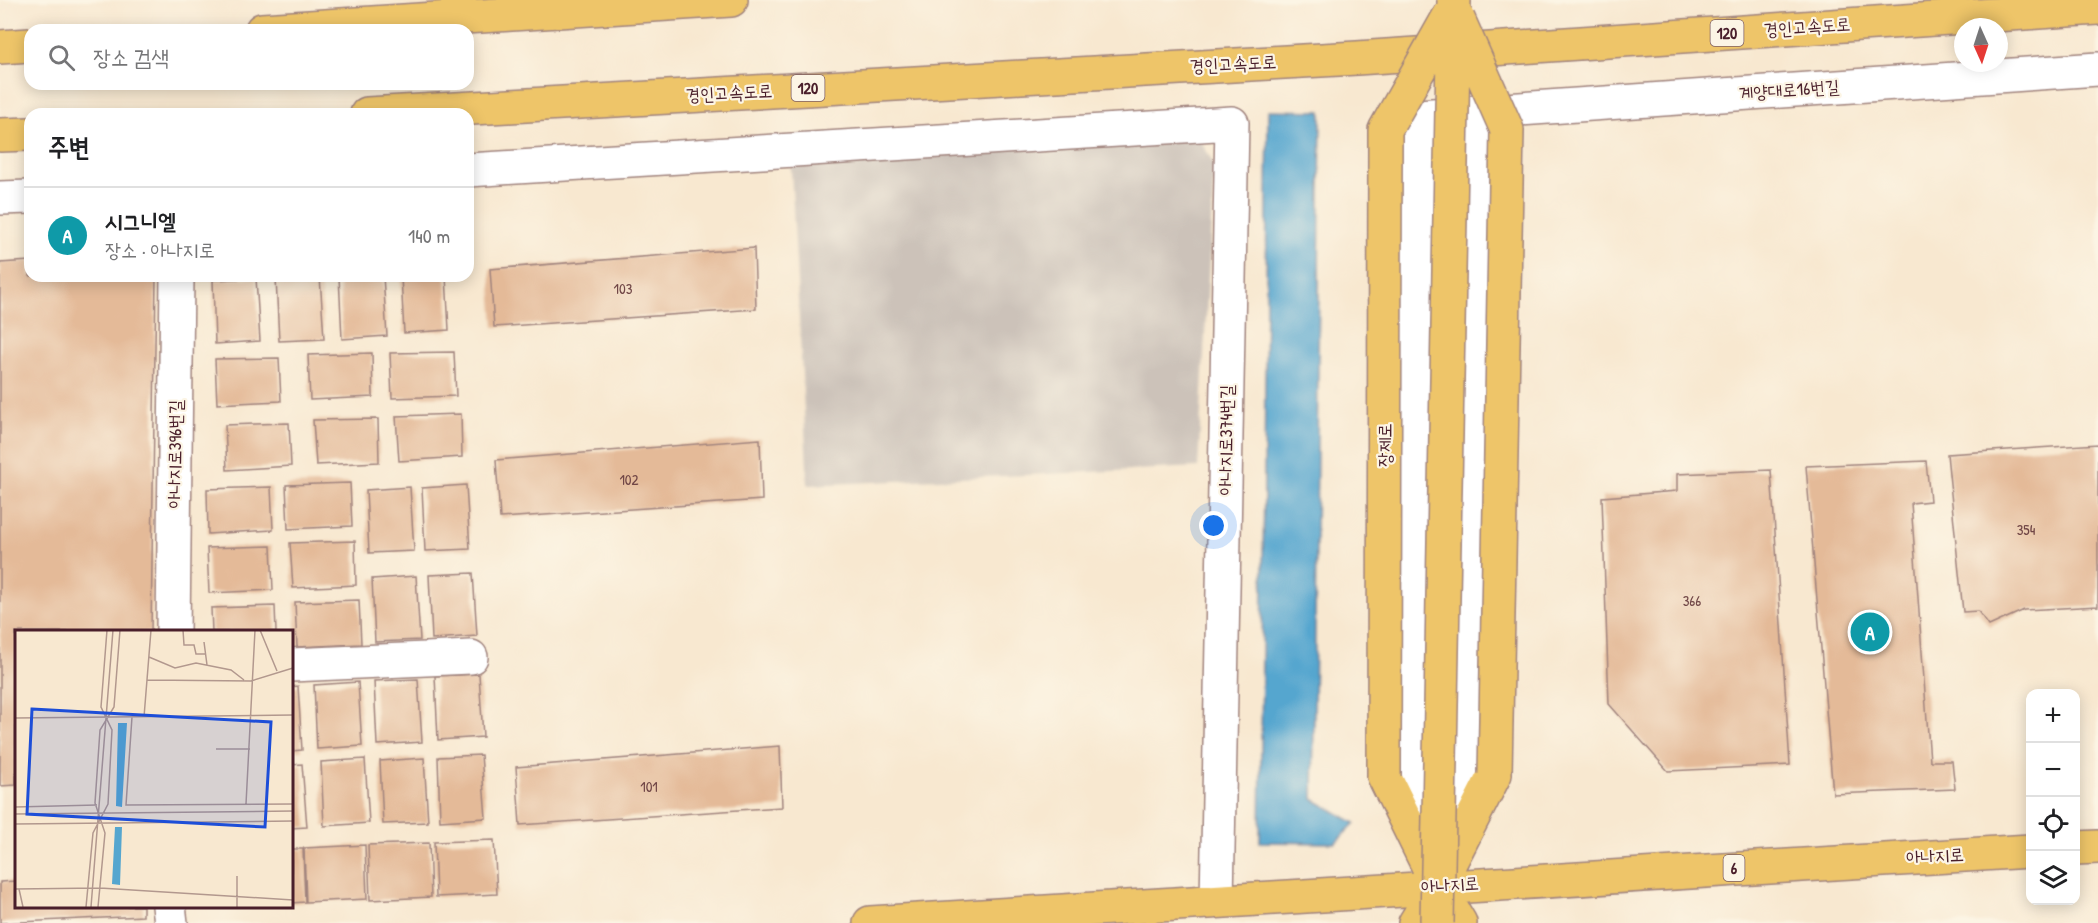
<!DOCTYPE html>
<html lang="ko">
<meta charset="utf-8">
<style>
body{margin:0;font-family:"Patrick Hand","Poor Story",sans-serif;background:#f6f6f6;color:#202124}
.controls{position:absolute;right:18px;bottom:18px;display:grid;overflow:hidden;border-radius:12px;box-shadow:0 3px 15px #0003}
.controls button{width:54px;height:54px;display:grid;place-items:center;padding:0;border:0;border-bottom:2px solid #e0e0e0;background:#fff;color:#202124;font:30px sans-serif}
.compass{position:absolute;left:1954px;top:18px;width:54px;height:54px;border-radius:50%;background:#fff;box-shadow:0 3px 15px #0003;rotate:177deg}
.you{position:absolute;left:1214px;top:526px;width:21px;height:21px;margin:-15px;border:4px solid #fff;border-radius:50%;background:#1a73e8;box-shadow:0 0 0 9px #1a73e833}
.badge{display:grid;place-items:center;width:39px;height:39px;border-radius:50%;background:#c8321e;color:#fff;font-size:20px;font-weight:700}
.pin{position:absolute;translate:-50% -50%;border:3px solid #fff;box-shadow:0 2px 6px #0006}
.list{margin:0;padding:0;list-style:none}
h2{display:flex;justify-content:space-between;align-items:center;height:78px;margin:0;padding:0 24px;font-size:26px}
h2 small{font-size:20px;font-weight:400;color:#757577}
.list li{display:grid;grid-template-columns:39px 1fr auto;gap:18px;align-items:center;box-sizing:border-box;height:96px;padding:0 24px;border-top:2px solid #e0e0e0}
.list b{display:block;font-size:22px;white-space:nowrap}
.list p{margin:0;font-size:20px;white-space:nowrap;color:#757577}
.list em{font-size:20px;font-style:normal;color:#757577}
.icon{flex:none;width:33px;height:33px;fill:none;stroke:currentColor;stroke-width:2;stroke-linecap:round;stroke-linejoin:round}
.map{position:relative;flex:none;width:2098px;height:923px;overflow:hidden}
.search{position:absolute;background:#fff;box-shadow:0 3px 15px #0003;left:24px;top:24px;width:450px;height:66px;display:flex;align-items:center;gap:15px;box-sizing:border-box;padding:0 21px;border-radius:18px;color:#757577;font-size:22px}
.panel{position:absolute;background:#fff;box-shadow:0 3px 15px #0003;left:24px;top:108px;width:450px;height:174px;border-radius:18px}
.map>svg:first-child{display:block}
.industrial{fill:#ccc2b9}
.water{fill:#55a6cf;stroke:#50627d;stroke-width:1.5}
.building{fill:#e4ba98}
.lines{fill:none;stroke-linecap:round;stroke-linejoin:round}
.minor-casing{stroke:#a1847e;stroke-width:36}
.major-casing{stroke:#a1847e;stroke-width:36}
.highway-casing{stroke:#a1847e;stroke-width:36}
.minor{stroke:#fff;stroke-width:33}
.major{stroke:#eec569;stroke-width:33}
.highway{stroke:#eec569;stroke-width:33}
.major-bridge-casing{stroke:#a1847e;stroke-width:36;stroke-linecap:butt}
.major-bridge{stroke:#eec569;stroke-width:33}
.labels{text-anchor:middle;stroke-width:4.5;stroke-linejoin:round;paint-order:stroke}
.number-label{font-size:15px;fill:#704646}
.shield{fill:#fcf5e5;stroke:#7f5f63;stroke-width:1.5}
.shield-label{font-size:16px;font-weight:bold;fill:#4a1f2b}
.street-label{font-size:18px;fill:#4a1f2b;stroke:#fcf5e5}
.inset-road{fill:none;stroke:#b2988e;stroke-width:1.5}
.view{fill:#1d4ed8;fill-opacity:0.15;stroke:#1d4ed8;stroke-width:3}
.inset-edge{fill:none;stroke:#4a1f2b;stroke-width:3}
</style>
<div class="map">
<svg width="2098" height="923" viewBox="0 0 2098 923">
<rect width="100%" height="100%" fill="#fcf5e5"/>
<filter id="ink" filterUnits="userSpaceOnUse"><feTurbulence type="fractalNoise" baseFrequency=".0167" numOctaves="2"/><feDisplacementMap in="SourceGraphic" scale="12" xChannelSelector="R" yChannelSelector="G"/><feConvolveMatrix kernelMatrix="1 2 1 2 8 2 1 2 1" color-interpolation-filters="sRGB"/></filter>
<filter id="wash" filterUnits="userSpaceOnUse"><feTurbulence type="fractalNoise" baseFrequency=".008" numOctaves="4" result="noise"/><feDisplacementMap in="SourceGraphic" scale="24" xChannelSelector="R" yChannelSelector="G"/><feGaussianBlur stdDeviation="1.35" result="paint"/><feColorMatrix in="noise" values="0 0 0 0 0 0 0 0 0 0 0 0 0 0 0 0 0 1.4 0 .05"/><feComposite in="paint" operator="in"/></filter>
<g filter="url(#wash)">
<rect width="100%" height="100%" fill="#f8e8d0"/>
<!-- industrial -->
<path class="industrial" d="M1199,137L1214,165L1198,467L808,485L790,150Z"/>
<!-- water -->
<path class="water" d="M1268,110L1321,111L1313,799L1355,823L1335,843L1260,842Z"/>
<g id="blocks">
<!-- building -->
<path class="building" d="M754,248L756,309L494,327L490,269Z
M30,261V276H156L151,632H16V785L0,786V263Z
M320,276L324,339L279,341L276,278Z
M339,276H383L387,336L342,339Z
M401,276H446L449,330L404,333Z
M256,278L260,341L215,344L213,280Z
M454,352L456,396L392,398L390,353Z
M372,353L373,397L310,400L308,355Z
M279,358L281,401L217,404L215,359Z
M461,414L462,457L399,461L396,416Z
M378,419L379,462L316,465L313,420Z
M289,423L291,466L227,470L225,425Z
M760,439L762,500L500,518L496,460Z
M2098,444V606L2024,610L1989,626L1978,611L1963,612L1947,454Z
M1926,461L1930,501L1911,503L1930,761H1952L1955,789L1833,794L1806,466Z
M1771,470L1790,765L1668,771L1609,704L1602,497L1677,491V474Z
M350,483L352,526L288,529L286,485Z
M466,485L470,549L425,551L422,488Z
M271,487L273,530L208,534L207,489Z
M410,487L414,551L369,553L366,490Z
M355,541L356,585L293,588L290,543Z
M271,546L273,590L209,593L207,548Z
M473,573L477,636L432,639L429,575Z
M416,576L420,640L375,642L372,579Z
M359,600L361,644L297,647L295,602Z
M275,606L276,632H212L211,608Z
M479,674L483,737L438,740L435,676Z
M418,679L422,742L377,745L374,681Z
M358,682L362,746L317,749L314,685Z
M298,686L302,750L291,751V687Z
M780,746L782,807L520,825L516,767Z
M481,755L486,818L440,821L438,757Z
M424,758L428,822L383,824L380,761Z
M365,759L369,823L324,826L321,762Z
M302,764L307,827L291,828V765Z
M494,840L497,894L436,897L434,842Z
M429,843L431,897L370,900L368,845Z
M365,845L367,899L306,902L304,848Z
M291,849H303L305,902L291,903Z
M16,881V906H143V916L0,923V882Z"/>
</g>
</g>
<g filter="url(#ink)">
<use href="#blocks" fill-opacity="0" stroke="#a1847e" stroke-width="1.5"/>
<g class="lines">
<!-- minor casing -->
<g class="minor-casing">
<path id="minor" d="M468,170L1232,123L1217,901
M0,198L30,197
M173,632L177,276
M291,665L471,657
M1445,855L1463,781L1480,112
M1431,858L1413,779L1418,116L2098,69
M169,906L171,923"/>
</g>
<!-- major casing -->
<g class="major-casing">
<path id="major" d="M1384,776L1438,886L1460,923
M2076,848L2098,847
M870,923L2030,851
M1415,923L1438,886L1495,774"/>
</g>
<!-- highway casing -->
<g class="highway-casing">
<path id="highway" d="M262,30L731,0
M0,47L30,45
M367,114L1357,58L2098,8
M0,135L30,134"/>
</g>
<!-- minor -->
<use href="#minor" class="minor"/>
<!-- major -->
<use href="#major" class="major"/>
<!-- highway -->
<use href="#highway" class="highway"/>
<!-- major-bridge casing -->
<g class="major-bridge-casing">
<path id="major-bridge" d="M1458,19L1507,130L1495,774
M1384,776L1385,130L1451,13
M1437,923L1454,0"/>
</g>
<!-- major-bridge -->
<use href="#major-bridge" class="major-bridge"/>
</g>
</g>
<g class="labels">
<!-- number labels -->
<g class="number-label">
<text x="623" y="294">103</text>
<text x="629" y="485">102</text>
<text x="2026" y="535">354</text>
<text x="1692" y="606">366</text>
<text x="649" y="792">101</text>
</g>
<!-- shield labels -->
<g class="shield">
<rect x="1710.5" y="20" width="33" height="26" rx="4.5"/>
<rect x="791.5" y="75" width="33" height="26" rx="4.5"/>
<rect x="1723.5" y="855" width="21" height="26" rx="4.5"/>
</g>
<g class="shield-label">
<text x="1727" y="39">120</text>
<text x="808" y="94">120</text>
<text x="1734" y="874">6</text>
</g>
<!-- street labels -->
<g class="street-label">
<text transform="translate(1807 27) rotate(-4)" y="6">경인고속도로</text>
<text transform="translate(1233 64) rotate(-3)" y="6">경인고속도로</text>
<text transform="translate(1789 90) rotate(-4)" y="6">계양대로16번길</text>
<text transform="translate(729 93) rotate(-3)" y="6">경인고속도로</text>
<text transform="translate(1226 440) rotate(-89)" y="6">아나지로374번길</text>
<text transform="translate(1385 445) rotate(-90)" y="6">장제로</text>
<text transform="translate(175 454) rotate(-89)" y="6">아나지로396번길</text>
<text transform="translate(1935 856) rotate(-3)" y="6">아나지로</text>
<text transform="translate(1450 885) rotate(-4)" y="6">아나지로</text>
</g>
</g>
<!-- overview -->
<g transform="translate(15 630)">
<rect width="278" height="278" fill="#f8e8d0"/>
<path d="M103,93H112L107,177L101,176ZM100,197H107L105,255L97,254Z" fill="#55a6cf"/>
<path class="inset-road" d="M168,0L169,15H179L181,24H190M245,0L262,41M189,12L192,35M134,27L160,38L181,33L216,40L229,50M132,50L236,51L278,38M117,87L111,175L278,174M129,87L136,0M0,88L278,85M201,119H235M231,174L240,0M0,177L82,175M0,184L278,181M0,194L278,191M0,259L85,258L278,270M4,259L8,277M71,277L78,203L93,174L97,100L86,77L92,0M76,277L98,0M83,277L90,203L80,173L85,100L99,77L105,0M222,277V246"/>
<path class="view" d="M17,79L256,92L250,197L12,184Z"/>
<rect width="278" height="278" class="inset-edge"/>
</g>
</svg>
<div class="controls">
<button>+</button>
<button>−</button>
<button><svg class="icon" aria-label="locate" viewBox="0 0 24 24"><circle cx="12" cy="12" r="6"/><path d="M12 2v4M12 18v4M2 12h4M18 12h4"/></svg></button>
<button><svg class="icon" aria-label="layers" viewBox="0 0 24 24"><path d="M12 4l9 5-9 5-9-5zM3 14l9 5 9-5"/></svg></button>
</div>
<svg class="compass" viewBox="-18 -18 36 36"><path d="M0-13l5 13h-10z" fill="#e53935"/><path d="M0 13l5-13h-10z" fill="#757577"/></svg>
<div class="you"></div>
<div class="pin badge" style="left:1870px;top:632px;background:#0f9aa8">A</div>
<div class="search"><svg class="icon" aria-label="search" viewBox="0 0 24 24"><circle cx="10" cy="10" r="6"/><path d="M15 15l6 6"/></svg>장소 검색</div>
<section class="panel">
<h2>주변<small></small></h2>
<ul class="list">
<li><span class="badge" style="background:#0f9aa8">A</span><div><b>시그니엘</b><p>장소 · 아나지로</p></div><em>140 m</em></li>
</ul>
</section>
</div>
